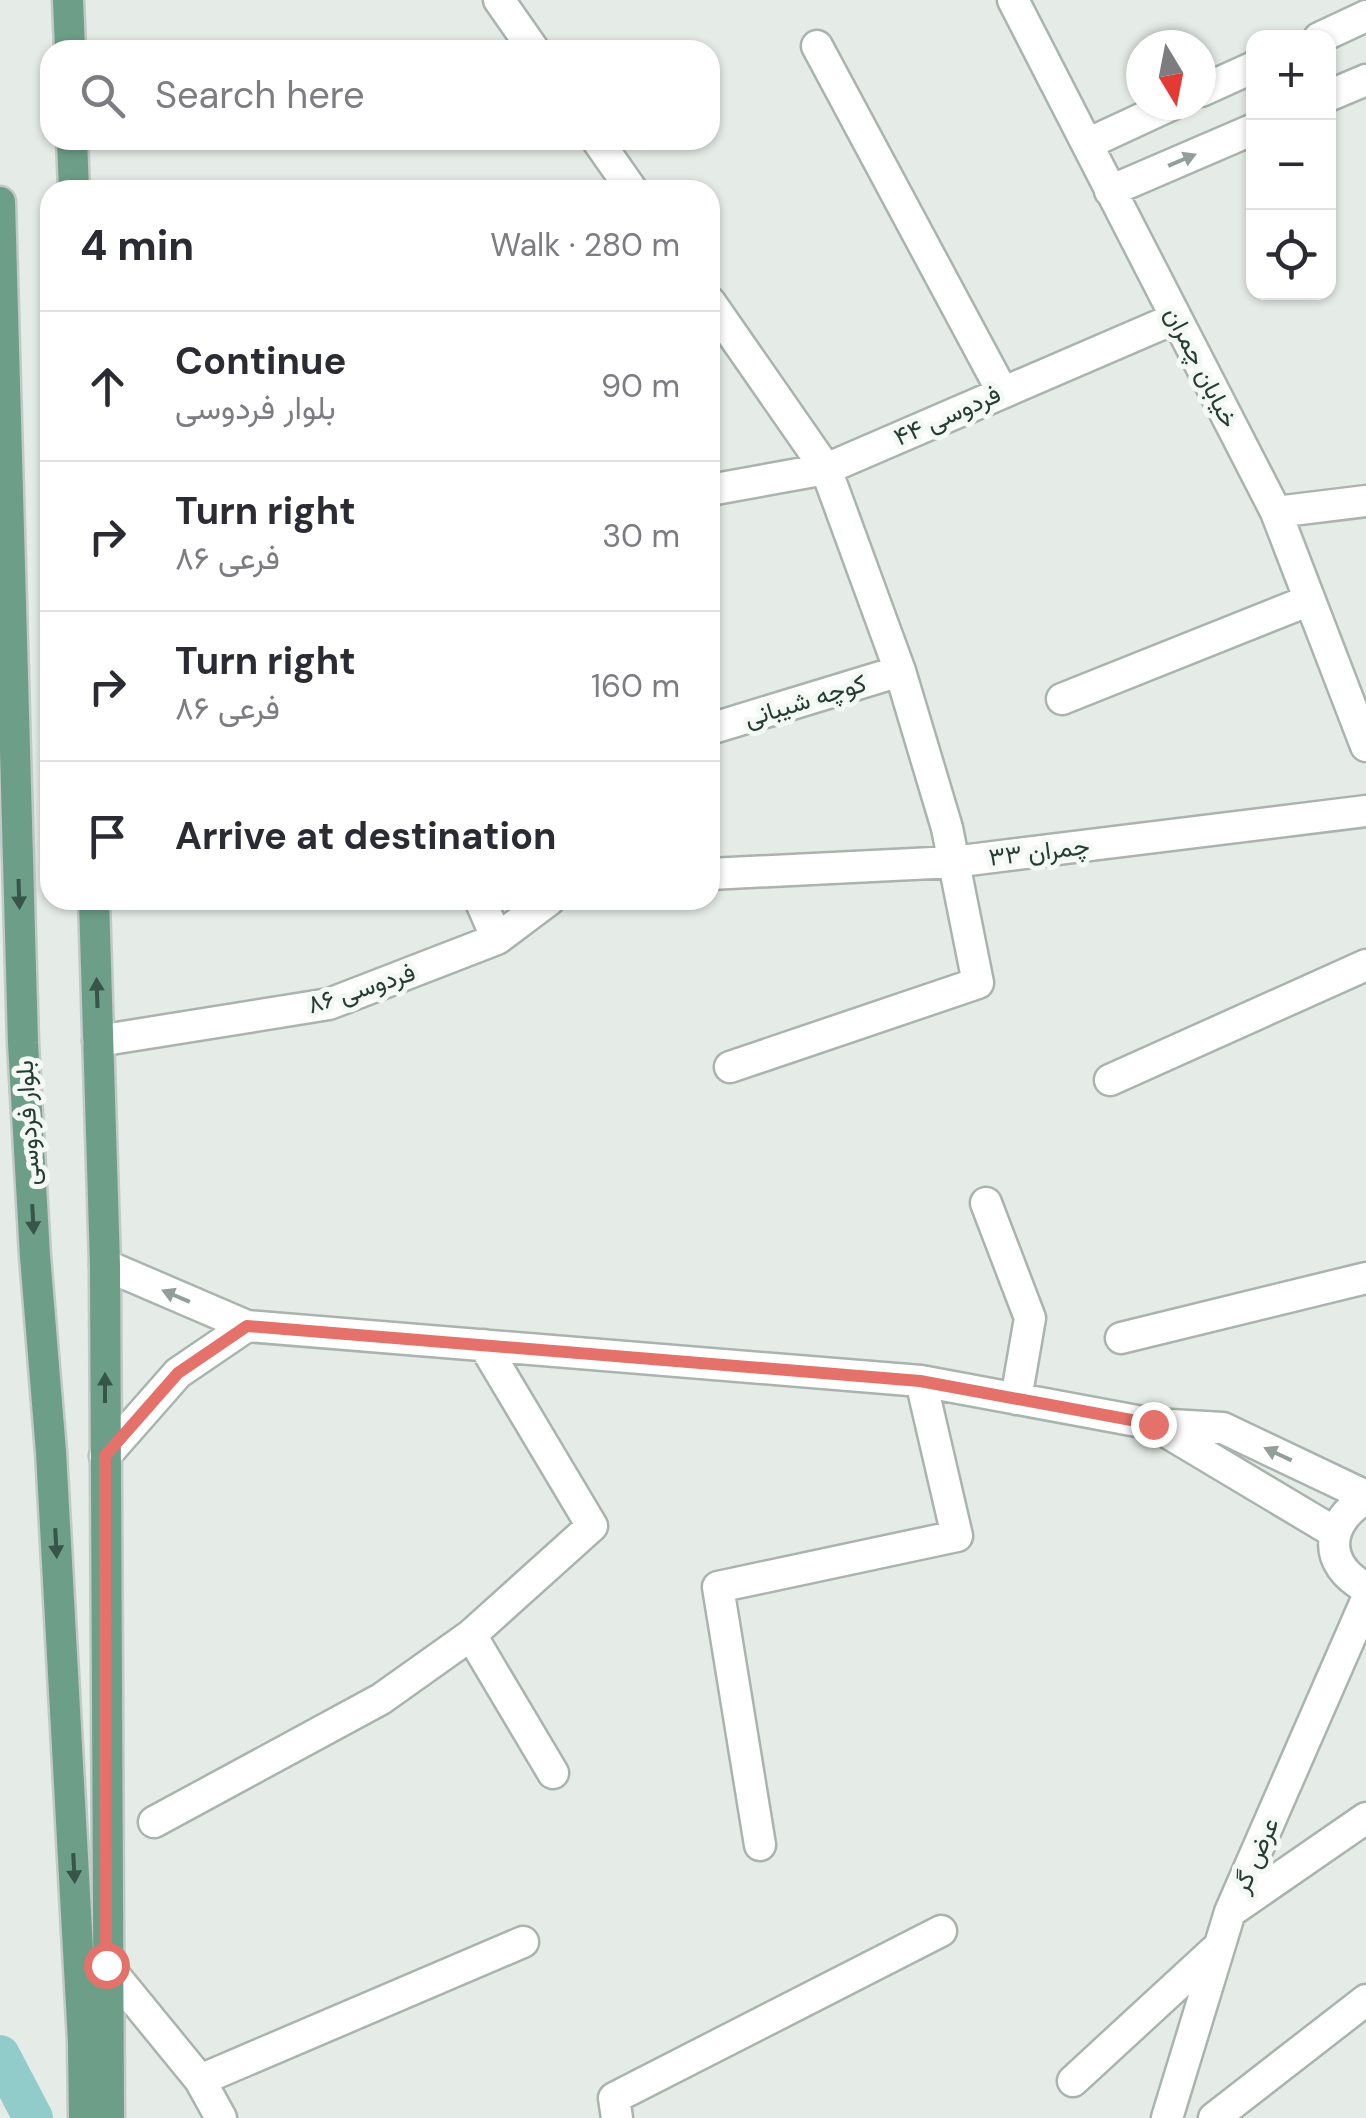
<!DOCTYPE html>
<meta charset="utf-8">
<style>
body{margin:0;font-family:"DM Sans",Vazirmatn,sans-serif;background:#f2f2f3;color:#2b2b33}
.controls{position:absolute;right:30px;top:30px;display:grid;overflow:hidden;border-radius:20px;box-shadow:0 2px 8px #0004}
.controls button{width:90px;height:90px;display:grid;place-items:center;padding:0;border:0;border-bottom:2px solid #e1e1e2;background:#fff;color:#2b2b33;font:50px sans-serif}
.compass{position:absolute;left:1126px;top:30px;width:90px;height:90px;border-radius:50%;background:#fff;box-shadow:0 2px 8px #0004;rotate:170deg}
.stop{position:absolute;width:30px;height:30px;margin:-22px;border:8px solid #e5726a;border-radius:50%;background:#fff}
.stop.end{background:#e5726a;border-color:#fff;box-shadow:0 2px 10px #0008}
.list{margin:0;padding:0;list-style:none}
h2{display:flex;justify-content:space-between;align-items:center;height:130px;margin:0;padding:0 40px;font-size:42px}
h2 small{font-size:32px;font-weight:400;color:#7c7c81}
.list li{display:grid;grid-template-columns:65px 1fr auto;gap:30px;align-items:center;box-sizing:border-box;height:150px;padding:0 40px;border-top:2px solid #e1e1e2}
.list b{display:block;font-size:38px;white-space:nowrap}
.list p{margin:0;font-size:32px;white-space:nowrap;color:#7c7c81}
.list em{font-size:32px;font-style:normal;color:#7c7c81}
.icon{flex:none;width:55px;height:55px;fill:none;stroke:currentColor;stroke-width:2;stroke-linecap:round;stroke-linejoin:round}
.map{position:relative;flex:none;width:1366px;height:2118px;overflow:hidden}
.search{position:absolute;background:#fff;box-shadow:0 2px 8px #0004;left:40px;top:40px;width:680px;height:110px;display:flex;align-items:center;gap:25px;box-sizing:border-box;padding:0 35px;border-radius:30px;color:#7c7c81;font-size:38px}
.panel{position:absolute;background:#fff;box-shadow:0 2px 8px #0004;left:40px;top:180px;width:680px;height:730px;border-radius:30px}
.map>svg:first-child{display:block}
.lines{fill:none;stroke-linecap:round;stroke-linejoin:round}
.canal{stroke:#92ccca;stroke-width:40}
.minor-casing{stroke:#a8b4ad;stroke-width:35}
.major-casing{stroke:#c2c9c6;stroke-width:35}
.minor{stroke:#fff;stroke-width:30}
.major{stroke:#6d9e88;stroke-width:30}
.oneway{fill:#929e98}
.oneway2{fill:#375548}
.route{stroke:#e5726a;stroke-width:12}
.labels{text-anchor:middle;stroke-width:10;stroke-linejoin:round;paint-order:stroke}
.street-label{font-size:25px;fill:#253d32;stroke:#f5f9f6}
</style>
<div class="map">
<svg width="1366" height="2118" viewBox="0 0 1366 2118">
<rect width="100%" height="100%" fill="#e5ece7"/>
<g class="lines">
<!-- canal -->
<path class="canal" d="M0,2055L33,2118"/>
<!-- minor casing -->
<g class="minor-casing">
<path id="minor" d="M499,0L534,50
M1013,0L1276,512L1366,746
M1319,38L1366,16
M817,46L1002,391
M1201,91L1254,67
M1328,96L1366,80
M597,140L632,190
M1087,144L1171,105
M1110,191L1254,129
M710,302L826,469L900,671L947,828L978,983L730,1067
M710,490L826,469L1176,318
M1276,512L1366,501
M1062,699L1310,600
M710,729L900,671
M710,874L953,862L1366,811
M480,900L497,939
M98,1041L329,1004L497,939L549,900
M1110,1080L1366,965
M986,1203L1030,1318L1016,1399
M105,1265L247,1326L921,1381L1153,1424L1223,1428L1366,1496
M1121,1338L1366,1278
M1160,1428L1334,1532
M105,1456L178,1373L247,1326
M1366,1498C1325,1523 1322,1564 1366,1588
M471,1635L553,1773
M154,1822L381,1699L471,1635L592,1526L484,1345
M760,1845L718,1587L957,1536L921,1381
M1230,1912L1366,1818
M106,1965L200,2080L221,2118
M200,2080L523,1942
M1073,2081L1214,1951
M617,2118L614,2098L941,1931
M1167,2118L1230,1912L1366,1601
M1214,2118L1366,2000"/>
</g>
<!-- major casing -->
<g class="major-casing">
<path id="major" d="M68,0L70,50
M72,140L74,190
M0,202L23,1043L35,1256L51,1452L83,2042L84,2118
M94,900L105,1265L109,2118"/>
</g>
<!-- minor -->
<use href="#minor" class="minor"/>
<!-- major -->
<use href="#major" class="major"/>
</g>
<!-- one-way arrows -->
<defs><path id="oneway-solid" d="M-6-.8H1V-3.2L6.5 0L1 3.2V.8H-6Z" transform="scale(2.5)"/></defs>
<g class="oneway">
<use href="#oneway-solid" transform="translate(1182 160) rotate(-23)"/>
<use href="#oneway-solid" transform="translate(176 1296) rotate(-157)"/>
<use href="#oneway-solid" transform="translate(1278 1454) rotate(-155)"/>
</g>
<g class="oneway2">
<use href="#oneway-solid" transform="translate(19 894) rotate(88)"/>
<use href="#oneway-solid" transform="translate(97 993) rotate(-92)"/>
<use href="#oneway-solid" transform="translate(33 1219) rotate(87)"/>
<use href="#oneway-solid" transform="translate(105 1388) rotate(-90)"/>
<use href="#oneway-solid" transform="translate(56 1543) rotate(87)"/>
<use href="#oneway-solid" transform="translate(74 1868) rotate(87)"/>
</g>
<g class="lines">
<!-- route -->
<path class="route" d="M106,1965L105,1456L178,1373L247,1326L920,1381L1153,1424"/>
</g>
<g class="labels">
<!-- street labels -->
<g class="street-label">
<text transform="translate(1202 367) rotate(63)" y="9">خیابان چمران</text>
<text transform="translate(947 415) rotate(-24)" y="9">فردوسی ۴۴</text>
<text transform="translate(805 700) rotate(-17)" y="9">کوچه شیبانی</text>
<text transform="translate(1039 851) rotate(-7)" y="9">چمران ۳۳</text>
<text transform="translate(361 988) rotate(-18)" y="9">فردوسی ۸۶</text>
<text transform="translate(27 1123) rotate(-93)" y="9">بلوار فردوسی</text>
<text transform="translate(1255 1855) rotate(-66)" y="9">عرض گر</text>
</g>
</g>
</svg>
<div class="controls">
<button>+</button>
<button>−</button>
<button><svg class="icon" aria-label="locate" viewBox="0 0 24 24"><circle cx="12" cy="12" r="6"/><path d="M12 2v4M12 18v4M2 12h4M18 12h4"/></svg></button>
</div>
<svg class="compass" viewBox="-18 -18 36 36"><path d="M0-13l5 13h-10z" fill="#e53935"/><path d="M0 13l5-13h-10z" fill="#7c7c81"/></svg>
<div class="stop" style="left:106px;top:1965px"></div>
<div class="stop end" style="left:1153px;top:1424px"></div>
<div class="search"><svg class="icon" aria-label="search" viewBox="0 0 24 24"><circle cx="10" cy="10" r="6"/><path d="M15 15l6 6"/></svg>Search here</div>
<section class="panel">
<h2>4 min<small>Walk · 280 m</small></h2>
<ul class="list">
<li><svg class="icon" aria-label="ahead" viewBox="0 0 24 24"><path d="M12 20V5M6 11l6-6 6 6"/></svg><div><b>Continue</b><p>بلوار فردوسی</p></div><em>90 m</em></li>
<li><svg class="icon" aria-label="right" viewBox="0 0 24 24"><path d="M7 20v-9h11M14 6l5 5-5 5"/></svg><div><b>Turn right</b><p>فرعی ۸۶</p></div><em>30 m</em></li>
<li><svg class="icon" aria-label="right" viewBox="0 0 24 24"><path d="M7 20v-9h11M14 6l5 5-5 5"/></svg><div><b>Turn right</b><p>فرعی ۸۶</p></div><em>160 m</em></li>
<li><svg class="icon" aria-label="arrive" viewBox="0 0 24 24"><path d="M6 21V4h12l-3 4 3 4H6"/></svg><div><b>Arrive at destination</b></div></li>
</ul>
</section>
</div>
